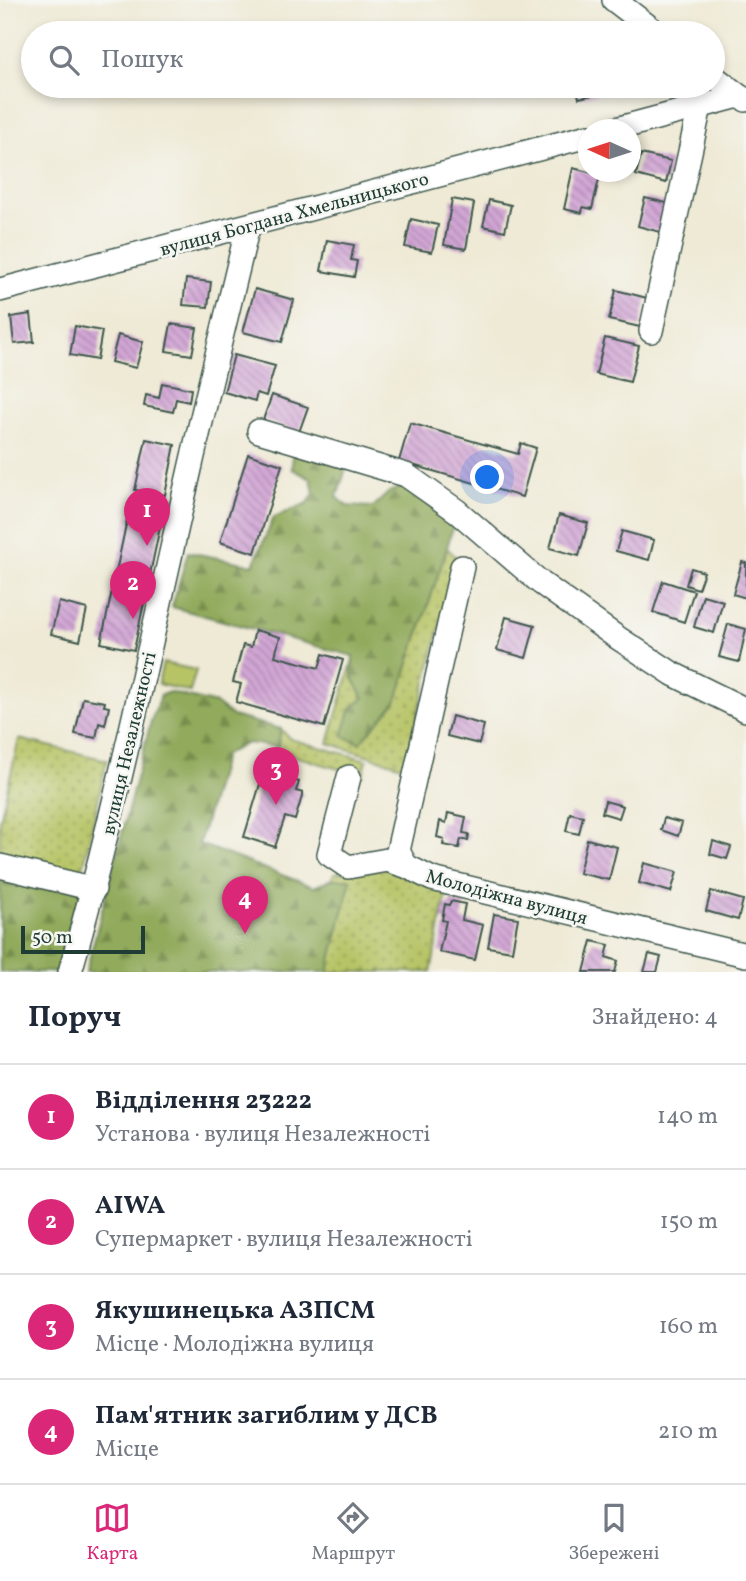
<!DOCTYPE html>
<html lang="uk">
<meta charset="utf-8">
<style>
body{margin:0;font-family:Vollkorn,serif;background:#f2f2f3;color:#1f2937}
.compass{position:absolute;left:578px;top:119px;width:63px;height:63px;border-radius:50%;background:#fff;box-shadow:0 4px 10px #0003;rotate:273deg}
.scale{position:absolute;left:21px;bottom:18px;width:124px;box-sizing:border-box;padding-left:7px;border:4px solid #1f3d34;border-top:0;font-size:19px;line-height:24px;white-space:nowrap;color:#1f3d34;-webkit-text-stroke:5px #f6f6f2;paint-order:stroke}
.you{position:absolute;left:488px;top:478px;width:24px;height:24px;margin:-18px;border:5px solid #fff;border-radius:50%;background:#1a73e8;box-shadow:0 0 0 10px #1a73e833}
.badge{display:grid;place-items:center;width:46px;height:46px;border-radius:50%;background:#db2777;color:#fff;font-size:23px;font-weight:700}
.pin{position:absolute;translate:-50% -58px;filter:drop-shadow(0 2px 4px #0008)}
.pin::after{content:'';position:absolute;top:37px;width:24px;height:21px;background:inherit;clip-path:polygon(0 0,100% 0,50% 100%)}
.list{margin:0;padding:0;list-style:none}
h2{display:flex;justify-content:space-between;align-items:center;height:91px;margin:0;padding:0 28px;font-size:30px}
h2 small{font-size:23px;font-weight:400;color:#747a83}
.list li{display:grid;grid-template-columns:46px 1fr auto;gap:21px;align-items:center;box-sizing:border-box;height:105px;padding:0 28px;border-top:2px solid #e0e1e3}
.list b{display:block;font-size:26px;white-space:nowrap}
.list p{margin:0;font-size:23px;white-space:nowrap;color:#747a83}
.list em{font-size:23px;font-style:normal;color:#747a83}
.icon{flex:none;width:38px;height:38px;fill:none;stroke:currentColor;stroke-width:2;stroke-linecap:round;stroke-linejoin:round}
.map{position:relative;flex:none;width:746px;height:972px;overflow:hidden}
.search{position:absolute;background:#fff;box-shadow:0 4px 10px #0003;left:21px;right:21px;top:21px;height:77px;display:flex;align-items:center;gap:18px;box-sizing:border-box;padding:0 24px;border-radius:38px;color:#747a83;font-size:26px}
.sheet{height:511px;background:#fff}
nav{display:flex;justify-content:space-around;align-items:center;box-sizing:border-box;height:98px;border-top:2px solid #e0e1e3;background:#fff;font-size:19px;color:#747a83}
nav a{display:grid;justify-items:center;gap:4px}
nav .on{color:#db2777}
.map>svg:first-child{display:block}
.grass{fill:url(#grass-dots);stroke:#6b804d;stroke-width:2}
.forest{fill:url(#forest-firs);stroke:#587448;stroke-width:2}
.park{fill:#b7c466;stroke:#6b804d;stroke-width:2}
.building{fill:url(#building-back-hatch)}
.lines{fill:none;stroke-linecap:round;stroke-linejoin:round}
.minor-casing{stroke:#3e574c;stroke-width:26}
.minor{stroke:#fff;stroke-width:23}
.labels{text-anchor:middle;stroke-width:5;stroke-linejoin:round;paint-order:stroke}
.street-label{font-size:19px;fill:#1f3d34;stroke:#f6f6f2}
</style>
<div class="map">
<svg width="746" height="972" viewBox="0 0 746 972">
<defs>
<pattern id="grass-dots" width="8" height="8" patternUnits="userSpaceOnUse" patternTransform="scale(1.75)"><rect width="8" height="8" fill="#b7c466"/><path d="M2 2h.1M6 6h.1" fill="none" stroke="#94a055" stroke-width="1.8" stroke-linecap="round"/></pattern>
<pattern id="forest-firs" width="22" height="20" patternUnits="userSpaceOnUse" patternTransform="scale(1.75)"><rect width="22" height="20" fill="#91aa5b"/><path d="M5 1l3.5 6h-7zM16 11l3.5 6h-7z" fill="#768c4c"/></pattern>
<pattern id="building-back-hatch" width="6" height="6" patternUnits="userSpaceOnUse" patternTransform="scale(1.75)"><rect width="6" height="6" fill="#d2a6d5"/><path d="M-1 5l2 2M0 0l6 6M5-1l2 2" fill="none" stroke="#aa88ae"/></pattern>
</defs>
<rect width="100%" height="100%" fill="#f6f6f2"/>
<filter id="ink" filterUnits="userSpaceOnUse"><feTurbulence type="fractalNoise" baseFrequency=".0143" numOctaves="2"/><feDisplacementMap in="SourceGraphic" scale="14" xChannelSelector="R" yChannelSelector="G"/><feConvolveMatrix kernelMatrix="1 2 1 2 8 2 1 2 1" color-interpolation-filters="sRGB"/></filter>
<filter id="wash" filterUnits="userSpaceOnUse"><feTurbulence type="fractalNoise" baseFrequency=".00686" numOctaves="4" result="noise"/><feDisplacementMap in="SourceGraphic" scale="28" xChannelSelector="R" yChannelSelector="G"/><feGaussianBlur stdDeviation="1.57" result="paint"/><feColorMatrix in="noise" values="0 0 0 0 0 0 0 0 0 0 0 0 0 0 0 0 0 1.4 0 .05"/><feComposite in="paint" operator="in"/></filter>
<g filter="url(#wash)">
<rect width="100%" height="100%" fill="#efead6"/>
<!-- grass -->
<path class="grass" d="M447,548L457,558L405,767L328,743L354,656L352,676L365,698L396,702Z
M281,729L290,739L367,760L363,776L277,751Z
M19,739L107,760L82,873L73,876L0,856V820Z
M383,868L447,890L431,972H328L350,880L332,879L334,873Z"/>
<!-- forest -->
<path class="forest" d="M293,449L347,465L337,497L347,506L373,507L389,492L405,485L455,518L447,548L396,702L360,743L342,736L351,708L364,698L352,676L353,656L172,607L188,552L253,565L274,517L308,503L314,493L311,479L292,469Z
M169,692L216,704L232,716L281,729L278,747L247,743L224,755L199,844L314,887L332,879H351L328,972H86L151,721L161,695Z
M0,871L80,890L82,899L61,972H0Z"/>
<!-- park -->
<path class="park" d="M163,663L196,670L190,692L158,684Z"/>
<g id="blocks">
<!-- building -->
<path class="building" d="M576,86H596L597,94L579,98Z
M641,154L671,161L666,183L636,175Z
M573,168L600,175L592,209L583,207L582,213L564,209Z
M645,198L671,204L664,233L638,226Z
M452,199L474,203L466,249L444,245Z
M489,200L511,205L505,231L483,226Z
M411,219L438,225L432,252L405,247Z
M327,240L354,245L351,260L357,261L354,277L321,271Z
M186,279L211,282L208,307L183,305Z
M255,289L294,300L282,342L243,332Z
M616,290L647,298L640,327L609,320Z
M31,314L34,342L14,344L11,317Z
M171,324L197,328L192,355L166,351Z
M75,326L102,331L97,360L70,355Z
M118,335L143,342L136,368L111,362Z
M605,338L639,346L630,382L596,374Z
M234,355L275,366L266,396L257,393L255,401L224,392Z
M162,383L191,389L189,402L176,399L173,412L144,406L146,395L159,398Z
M272,395L308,407L299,432L263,420Z
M410,423L518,454L521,443L536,448L522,497L399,461Z
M146,439L175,445L165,495L135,490Z
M248,454L282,465L255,553L220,542Z
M128,515L161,522L134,650L101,643Z
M559,515L588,523L579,556L550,548Z
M622,531L654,540L649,560L616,551Z
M742,562L746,563V598L733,594Z
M691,568L704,572L698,589L686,585Z
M663,581L694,591L684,622L653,612Z
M703,595L723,601L714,633L694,627Z
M59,602L87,609L80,641L51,634Z
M506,617L535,625L526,658L497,650Z
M728,624L746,629L739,662L719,657Z
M255,630L280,637L275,656L319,668L323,654L343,660L324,727L236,702L241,684L233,682L243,645L251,647Z
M83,698L105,702L104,706L109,707L105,725L99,723L96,738L75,734Z
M452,716L484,725L479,744L447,736Z
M264,771L299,782L296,791L303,793L295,820L285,817L275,847L244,837Z
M605,801L623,806L619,818L602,813Z
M448,813L466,817L463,833L469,834L468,841L461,839L459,848L443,845L444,839L437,837L440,821L446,823Z
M570,813L583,816L579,834L566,831Z
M664,818L682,823L678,836L661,830Z
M587,839L617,847L609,880L579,873Z
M713,841L731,847L727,859L710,854Z
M644,863L677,872L671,892L639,883Z
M711,891L743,900L738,920L706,911Z
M451,901L465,904L462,920L483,925L475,960L439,952L446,921L442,920L445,904L449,905Z
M494,914L518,918L512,951L488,947Z
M592,941L609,945L606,957L618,961L615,972H584Z
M649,954L661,957L657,972H644Z"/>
</g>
</g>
<g filter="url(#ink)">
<use href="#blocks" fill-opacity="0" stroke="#3e574c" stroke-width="2"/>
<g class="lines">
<!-- minor casing -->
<g class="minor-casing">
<path id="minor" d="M614,0L657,33
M713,76L739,96
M612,130L739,96L746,100
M0,290L588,136
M651,331L700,106
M259,431L406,475L457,511L541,583L615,636L673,674L746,710
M462,567L398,851L406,866L432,879L746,955
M349,777L329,854L348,867L387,860L406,866
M0,866L94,889
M70,972C116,809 150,643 188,478C207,394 228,310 248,226"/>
</g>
<!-- minor -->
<use href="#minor" class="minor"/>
</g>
</g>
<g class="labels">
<!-- street labels -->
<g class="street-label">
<text transform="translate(294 213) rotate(-15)" y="7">вулиця Богдана Хмельницького</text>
<text transform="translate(128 743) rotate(-77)" y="7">вулиця Незалежності</text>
<text transform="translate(507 896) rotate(15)" y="7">Молодіжна вулиця</text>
</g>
</g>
</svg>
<svg class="compass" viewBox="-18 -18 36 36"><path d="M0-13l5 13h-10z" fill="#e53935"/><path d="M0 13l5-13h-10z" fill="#747a83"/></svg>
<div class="scale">50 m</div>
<div class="you"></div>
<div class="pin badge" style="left:147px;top:546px">1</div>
<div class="pin badge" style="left:133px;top:619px">2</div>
<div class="pin badge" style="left:276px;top:805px">3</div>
<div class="pin badge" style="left:245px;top:934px">4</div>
<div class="search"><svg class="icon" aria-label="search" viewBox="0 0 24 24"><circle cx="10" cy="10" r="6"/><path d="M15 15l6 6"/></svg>Пошук</div>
</div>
<section class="sheet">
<h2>Поруч<small>Знайдено: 4</small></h2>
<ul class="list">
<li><span class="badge">1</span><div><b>Відділення 23222</b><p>Установа · вулиця Незалежності</p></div><em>140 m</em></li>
<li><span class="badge">2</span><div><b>AIWA</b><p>Супермаркет · вулиця Незалежності</p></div><em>150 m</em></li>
<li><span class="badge">3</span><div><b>Якушинецька АЗПСМ</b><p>Місце · Молодіжна вулиця</p></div><em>160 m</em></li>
<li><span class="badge">4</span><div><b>Пам'ятник загиблим у ДСВ</b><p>Місце</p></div><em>210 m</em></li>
</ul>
</section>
<nav>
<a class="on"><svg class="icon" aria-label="map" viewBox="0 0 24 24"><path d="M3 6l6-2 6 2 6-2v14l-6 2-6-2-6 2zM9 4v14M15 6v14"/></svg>Карта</a>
<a><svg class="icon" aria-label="directions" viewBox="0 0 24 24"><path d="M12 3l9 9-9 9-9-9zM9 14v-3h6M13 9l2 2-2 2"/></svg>Маршрут</a>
<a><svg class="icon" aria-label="saved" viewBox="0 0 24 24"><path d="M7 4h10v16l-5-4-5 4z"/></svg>Збережені</a>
</nav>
